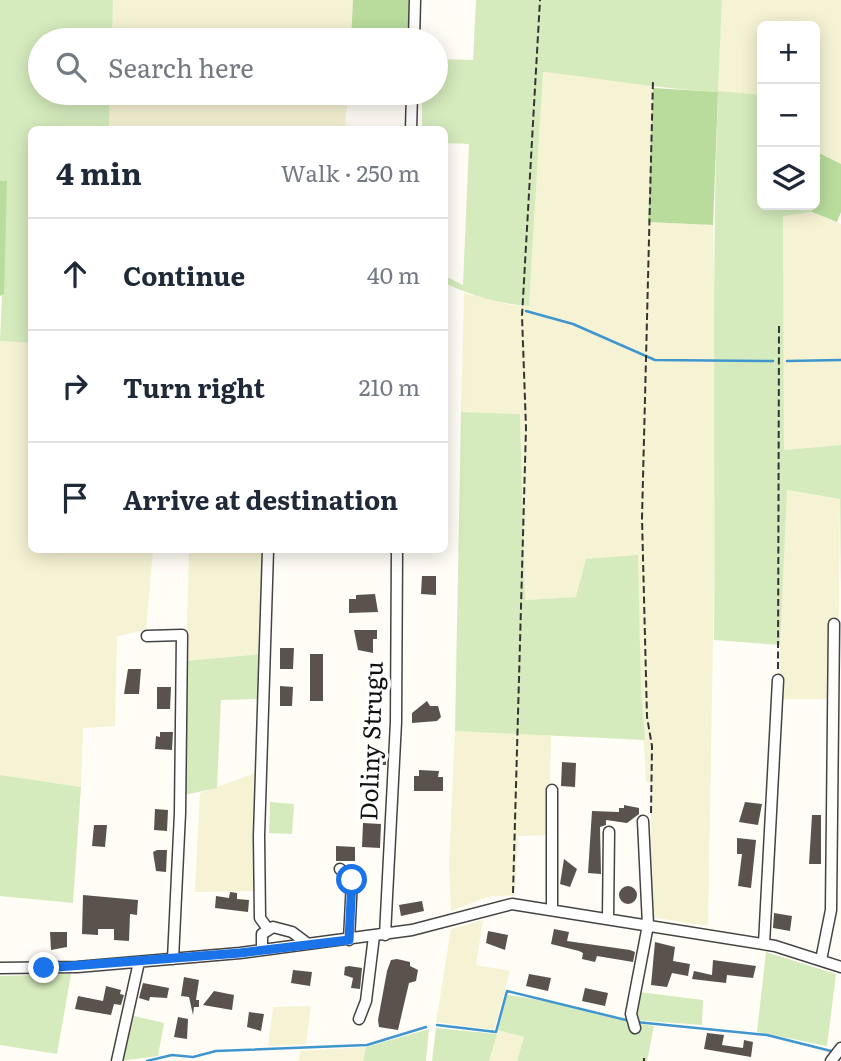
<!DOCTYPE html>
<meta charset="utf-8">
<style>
body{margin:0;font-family:Literata,serif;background:#f6f6f7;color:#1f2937}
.controls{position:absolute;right:21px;top:21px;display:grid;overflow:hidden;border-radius:10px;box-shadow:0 4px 18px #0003}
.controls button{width:63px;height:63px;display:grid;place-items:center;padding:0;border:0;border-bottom:2px solid #e0e1e3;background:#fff;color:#1f2937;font:35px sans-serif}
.stop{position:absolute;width:21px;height:21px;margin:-16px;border:5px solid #1a73e8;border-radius:50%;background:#fff}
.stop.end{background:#1a73e8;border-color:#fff;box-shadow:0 2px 7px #0008}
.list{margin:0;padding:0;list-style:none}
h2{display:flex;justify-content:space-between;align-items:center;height:91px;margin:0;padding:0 28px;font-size:30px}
h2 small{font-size:23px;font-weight:400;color:#747a83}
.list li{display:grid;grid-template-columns:46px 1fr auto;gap:21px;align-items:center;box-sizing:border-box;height:112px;padding:0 28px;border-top:2px solid #e0e1e3}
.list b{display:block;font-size:26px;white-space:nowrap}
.list em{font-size:23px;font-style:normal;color:#747a83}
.icon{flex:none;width:38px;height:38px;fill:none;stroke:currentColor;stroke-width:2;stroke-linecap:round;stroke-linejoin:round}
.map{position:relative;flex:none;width:841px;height:1061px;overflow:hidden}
.search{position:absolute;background:#fff;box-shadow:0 4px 18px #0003;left:28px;top:28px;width:420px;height:77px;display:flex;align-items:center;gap:18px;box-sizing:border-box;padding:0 24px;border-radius:38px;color:#747a83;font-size:26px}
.panel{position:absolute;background:#fff;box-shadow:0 4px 18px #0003;left:28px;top:126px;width:420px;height:427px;border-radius:10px}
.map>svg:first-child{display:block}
.farmland{fill:#f6f3d4}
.green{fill:#d5ebbd}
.forest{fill:#b9dc9c}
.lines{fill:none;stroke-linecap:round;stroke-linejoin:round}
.stream{stroke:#3f96cf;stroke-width:2.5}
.building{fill:#5a524d}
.minor-casing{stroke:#444;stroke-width:13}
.path{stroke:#333;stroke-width:2;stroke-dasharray:7 3.5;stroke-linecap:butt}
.minor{stroke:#fff;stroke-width:10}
.route{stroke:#1a73e8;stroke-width:9}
.labels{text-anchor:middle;stroke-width:7;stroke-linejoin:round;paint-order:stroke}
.street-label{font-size:24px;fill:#111;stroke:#fff}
</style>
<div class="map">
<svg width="841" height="1061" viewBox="0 0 841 1061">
<rect width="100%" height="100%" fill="#fffdf5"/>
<!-- farmland -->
<path class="farmland" d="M113,0H353L351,40H112Z
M722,0H841V164L819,153L815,26H762V95L718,92Z
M543,72L646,83L653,88L648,222L713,225L717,413L708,926L651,917V783L646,782L641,691L577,597L525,600L520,414L461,412L464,293L511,305L529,306Z
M110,93H348L345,129H109Z
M812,212L841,224V445L784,450L783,215Z
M0,341L31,343L32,550H153L146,630L117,636L115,726L83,728L81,787L0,775Z
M786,490L840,499L839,619H829V699H778Z
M189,550H262L260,654L186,661Z
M455,731L551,734L549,835L518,836L515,895L487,897L451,911L449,864Z
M259,772L256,891L195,892L200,793Z
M483,920L476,965L510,971L494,1030L436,1022L451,929Z
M311,1006L306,1044L268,1046L273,1007Z
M498,1030L524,1037L517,1061H489Z
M366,1047L363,1061H298L301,1051Z"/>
<!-- green -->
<path class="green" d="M0,0H113L112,40H40V93H110L109,129L32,130L31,343L0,341L7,181H0Z
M476,0H722L718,91L762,95V205H812V212L783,216L784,450L841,445V591L840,499L787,490L780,645L714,640C716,458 711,275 718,92C659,89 602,78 543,72L529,306C500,304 471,296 445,283V276L463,285L469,144L445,143L444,130H422V93H436V59L473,60Z
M461,412L520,414L525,600L576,597L586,559L638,555L641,691L645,740L455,731Z
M260,654V699L221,700L217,788L184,795L186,661Z
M0,775L81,787L73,903L0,896Z
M270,802L294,804L292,834L269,833Z
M766,952L836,974L827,1046L757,1032Z
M71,974L57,1054L0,1045V976Z
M639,992L703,1000L702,1025L634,1020Z
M507,995C557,1001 605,1019 654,1026L647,1061H517L524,1037L498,1030Z
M130,1015L164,1023L158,1056L119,1061Z
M436,1028L497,1034L489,1061H432Z
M429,1029L426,1061H363L366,1047Z"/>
<!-- forest -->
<path class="forest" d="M353,0H411L410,40H351Z
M653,88L718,92L713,225L648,222Z
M819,153L841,164V212L837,222L812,212V205H815V163Z
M0,181H7L4,294L0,296Z"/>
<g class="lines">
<!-- stream -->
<path class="stream" d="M526,311L573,324L655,360L773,361
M787,361L841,360
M636,1022L767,1035L831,1051
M437,1025L496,1032L507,991L626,1020
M147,1061L172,1055L193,1057L216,1051L367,1045L426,1027"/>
</g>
<!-- building -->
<path class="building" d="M422,576H436V595L421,594Z
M375,594L378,612L349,613V599H356V595Z
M354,630H377V639H373V653L358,650Z
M280,648H294L293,669H280Z
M310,654H323V701H310Z
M128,669H141L139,694H124Z
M280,686L293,687L292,706H280Z
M157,687H171L170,709H157Z
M427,701L430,706H438L441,717L437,721L412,723V713Z
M160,732H173L172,750L155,749L156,736L160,737Z
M367,751H386V765H381L380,774L372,778L366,774Z
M562,762L576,763L575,787L561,786Z
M419,770L439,771L438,777H443V791H414V776H419Z
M745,802L762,804L758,825L739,822Z
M624,805L639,808V814L627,823L606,820V825L600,827L601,874L588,873L592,811L619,812V808H624Z
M155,809L168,810L167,831L154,830Z
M812,815H821V864H809Z
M363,823L381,824L380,848L362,847Z
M94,825H107L105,847L92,846Z
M737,838L756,840L751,888L738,886L742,854H737Z
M336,846L355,847V861H336Z
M157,850H167L166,872L156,871L153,852Z
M564,859L577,869L570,887L560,884Z
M619 895a9 9 0 1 1 18 0a9 9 0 1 1-18 0Z
M230,892L237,893V899L249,900L248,912L215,908L216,896L229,898Z
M83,895L138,900L137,915L130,914L129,941L114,940V929H98V935L82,934Z
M422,901L424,911L401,916L399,905Z
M774,913L792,916L790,931L773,928Z
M554,929L569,932L567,941L630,950L635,952L633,962L597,956L595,962L582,959L583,953L579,951L551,944Z
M488,931L508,935L505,950L486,943Z
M50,932H67V947L51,950Z
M655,942L675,947L673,961L690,964L688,976L672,973L667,987L651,985Z
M397,959L410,962V966L418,970L416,981L409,983L398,1030L379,1027L378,1020L387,971L391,960Z
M713,960L756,966L753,978L727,975L726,983L692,979L694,971L712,975Z
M349,966L362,968L360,989L351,988L353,978L344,975L345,967Z
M293,970L312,972L310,986L291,983Z
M529,974L551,978L548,991L526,986Z
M184,977L199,980L196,1000H199V1007H194L193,1015L189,997L181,996Z
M143,983L169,988L167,998L150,997L149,1001L139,998Z
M106,986L121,990L120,994L124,995L121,1005L114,1004L111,1015L75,1009L78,996L103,1001Z
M585,988L608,993L605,1006L582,1001Z
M214,991L234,995L232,1010L203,1005Z
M249,1012L264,1014L261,1031L247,1027Z
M178,1017L188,1019L187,1039L174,1037Z
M707,1033L724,1035L722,1045L743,1048L744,1040L753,1042L751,1057L704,1049Z"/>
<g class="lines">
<!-- minor casing -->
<g class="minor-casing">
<path id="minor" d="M414,40L415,0
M411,130L412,93
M268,550L259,836L260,918L268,929
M147,636L182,635L180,813L173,959
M340,869L352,880L349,940
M552,908V790
M608,918L609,832
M385,935L396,722L397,550
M764,944L778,680
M262,950V934L273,927L292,932L308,944
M821,960L831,910L834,624
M0,968L77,967L240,953L412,930L512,904L775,946L841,967
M359,1019L366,1001L374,936
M635,1028L631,1014L648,925L643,821
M117,1061L139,962
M831,1061L841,1048"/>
</g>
<!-- path -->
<path class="path" d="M778,669L779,325
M651,813L652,746L647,717L642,518L653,80
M513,893L526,428L522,316L540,0
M644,1061V1058"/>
<!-- minor -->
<use href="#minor" class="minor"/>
</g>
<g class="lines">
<!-- route -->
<path class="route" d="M44,968L240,953L349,940L352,880"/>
</g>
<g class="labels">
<!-- street labels -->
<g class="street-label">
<text transform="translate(372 741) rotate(-88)" y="8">Doliny Strugu</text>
</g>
</g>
</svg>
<div class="controls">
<button>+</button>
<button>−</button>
<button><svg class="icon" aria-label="layers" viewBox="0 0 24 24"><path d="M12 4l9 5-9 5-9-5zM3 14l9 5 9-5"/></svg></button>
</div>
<div class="stop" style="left:352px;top:880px"></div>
<div class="stop end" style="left:44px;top:968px"></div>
<div class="search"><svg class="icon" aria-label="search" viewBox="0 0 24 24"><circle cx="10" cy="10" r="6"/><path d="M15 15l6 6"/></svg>Search here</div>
<section class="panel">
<h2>4 min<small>Walk · 250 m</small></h2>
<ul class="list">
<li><svg class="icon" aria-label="ahead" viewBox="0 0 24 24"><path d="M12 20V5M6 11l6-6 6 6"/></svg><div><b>Continue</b></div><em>40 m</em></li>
<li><svg class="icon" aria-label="right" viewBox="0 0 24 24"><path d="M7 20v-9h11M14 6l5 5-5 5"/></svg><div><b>Turn right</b></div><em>210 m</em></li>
<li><svg class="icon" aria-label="arrive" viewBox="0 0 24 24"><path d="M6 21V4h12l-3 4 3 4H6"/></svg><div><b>Arrive at destination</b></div></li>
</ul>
</section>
</div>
